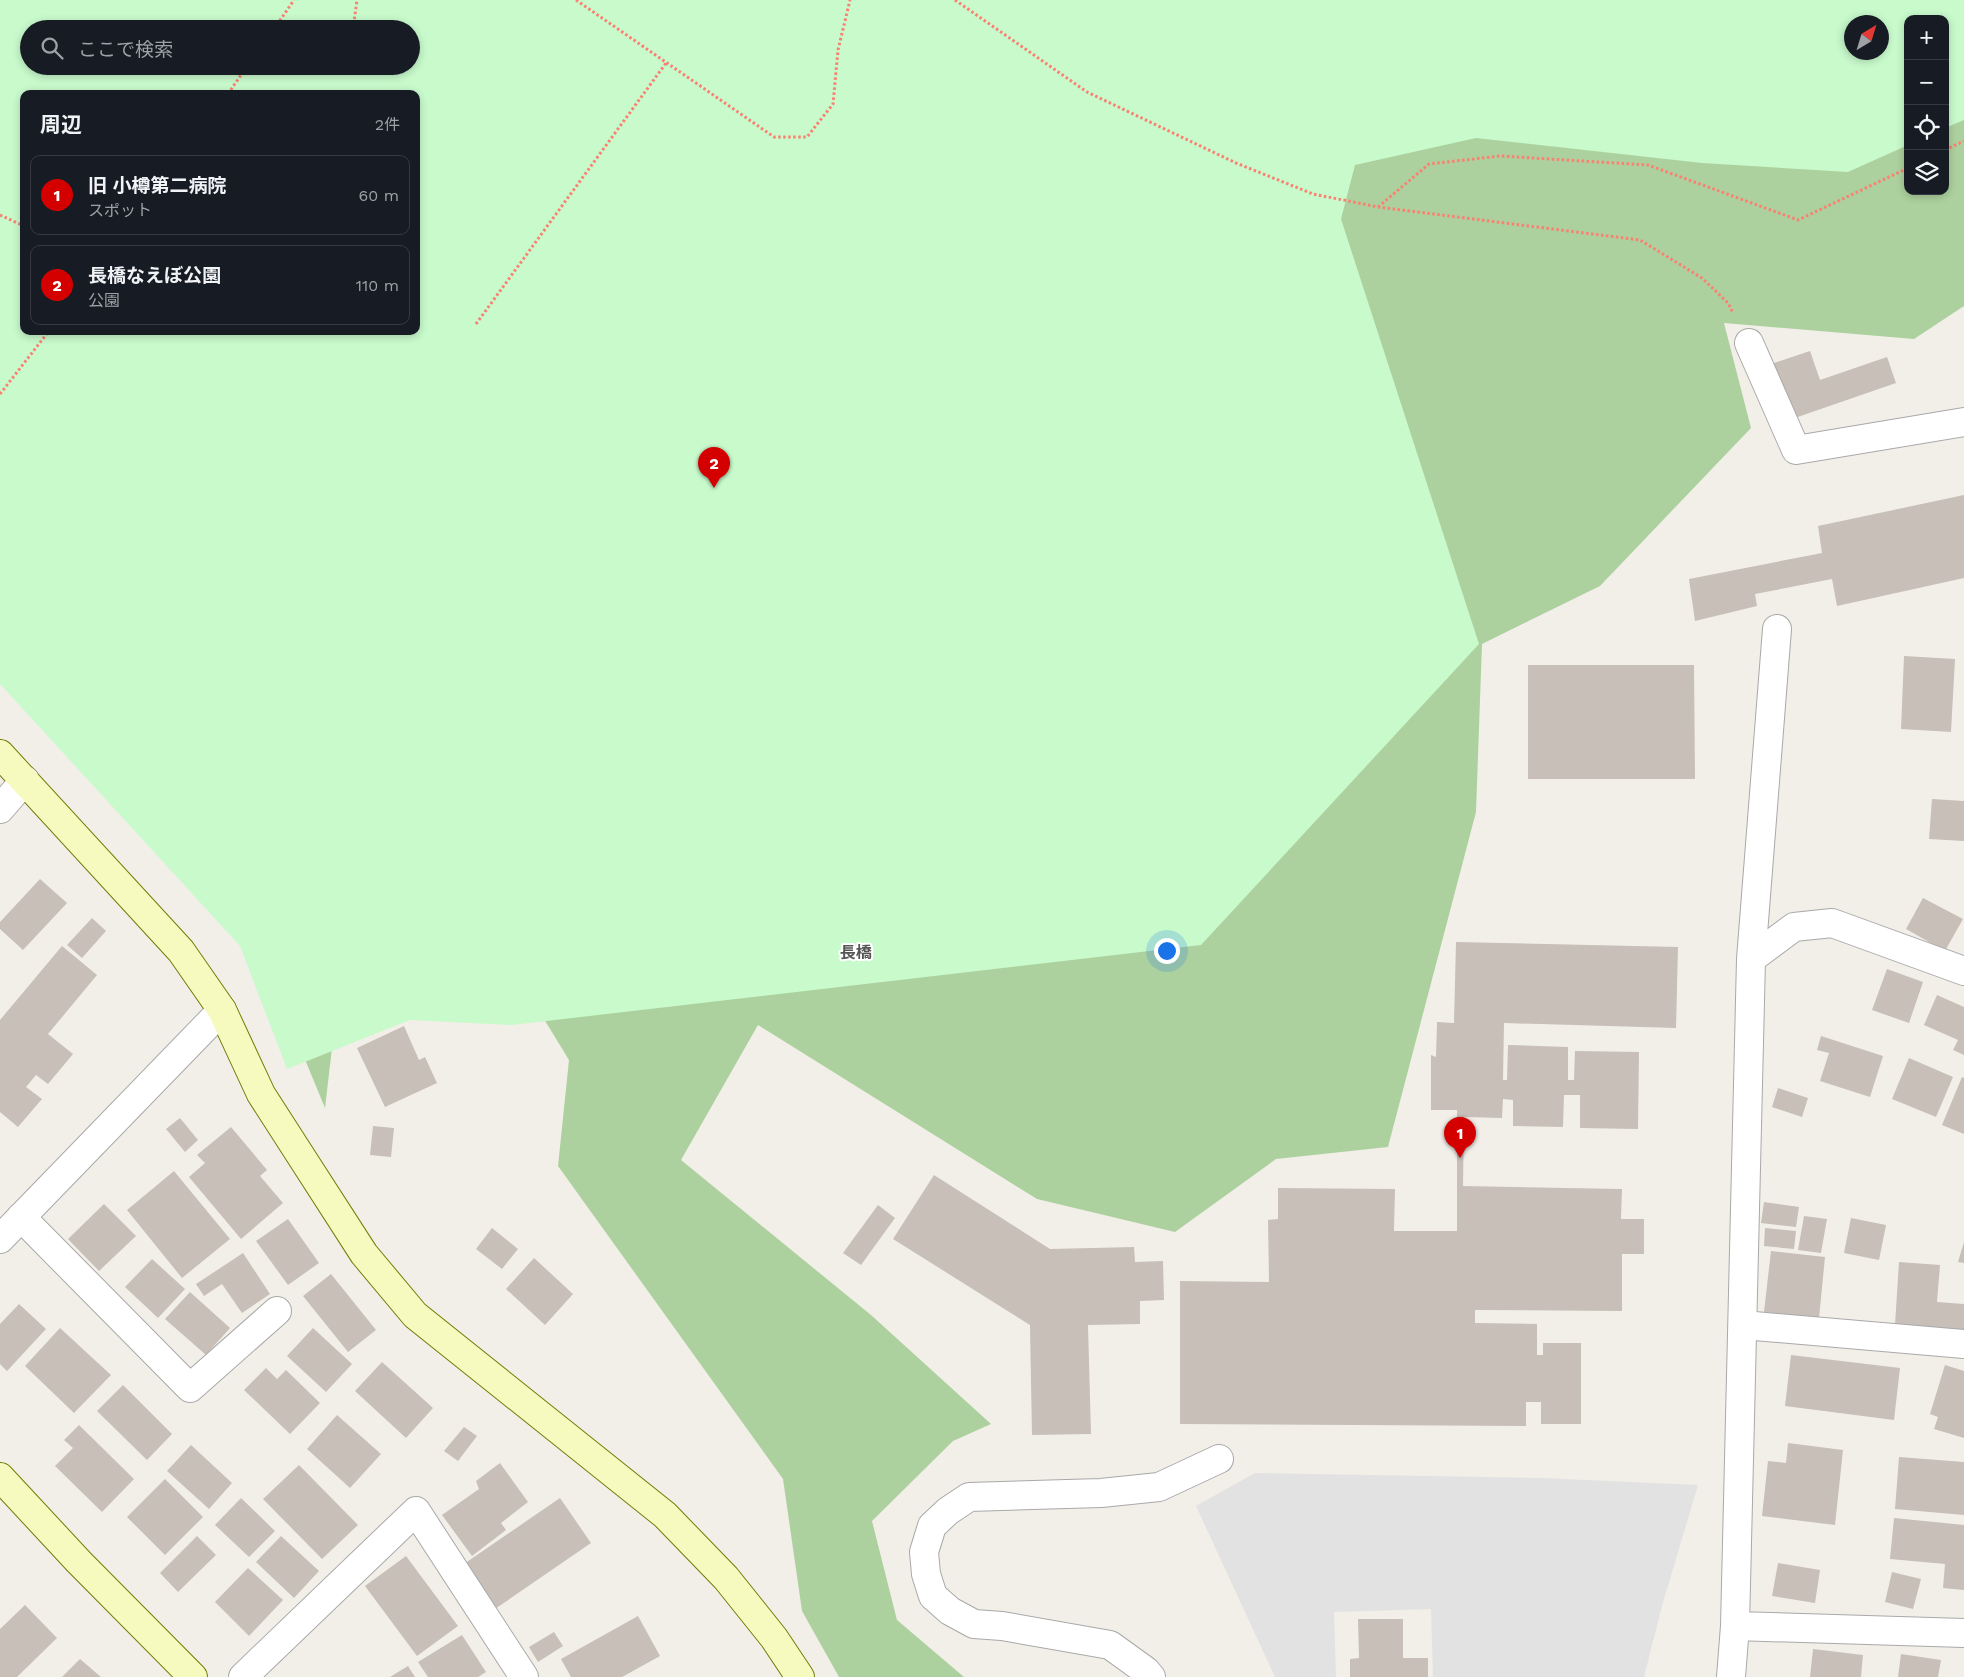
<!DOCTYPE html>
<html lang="ja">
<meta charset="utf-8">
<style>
body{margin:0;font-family:"Work Sans","Noto Sans JP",sans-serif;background:#242831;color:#f1f3f6}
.controls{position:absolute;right:15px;top:15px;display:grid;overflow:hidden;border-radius:10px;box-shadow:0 2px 8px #0003}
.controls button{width:45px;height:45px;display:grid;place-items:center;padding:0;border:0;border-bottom:1px solid #363941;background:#171b24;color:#f1f3f6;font:25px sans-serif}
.compass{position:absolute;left:1844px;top:15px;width:45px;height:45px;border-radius:50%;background:#171b24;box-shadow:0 2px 8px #0003;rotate:38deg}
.you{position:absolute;left:1166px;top:950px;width:18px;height:18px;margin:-12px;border:4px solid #fff;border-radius:50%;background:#1a73e8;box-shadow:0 0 0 8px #1a73e833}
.badge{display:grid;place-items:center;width:32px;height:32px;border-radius:50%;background:#d40000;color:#fff;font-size:16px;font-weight:700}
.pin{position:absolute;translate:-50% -41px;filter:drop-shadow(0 1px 2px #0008)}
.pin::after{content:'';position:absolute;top:26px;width:18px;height:15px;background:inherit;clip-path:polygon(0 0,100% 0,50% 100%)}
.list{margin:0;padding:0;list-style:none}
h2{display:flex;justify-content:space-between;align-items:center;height:65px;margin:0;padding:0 20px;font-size:21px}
h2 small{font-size:16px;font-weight:400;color:#9ea1a6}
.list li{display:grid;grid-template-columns:32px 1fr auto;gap:15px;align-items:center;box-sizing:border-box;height:80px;margin:0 10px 10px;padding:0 10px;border:1px solid #363941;border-radius:10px}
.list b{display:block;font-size:19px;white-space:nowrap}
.list p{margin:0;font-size:16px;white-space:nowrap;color:#9ea1a6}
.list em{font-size:16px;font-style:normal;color:#9ea1a6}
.icon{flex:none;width:28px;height:28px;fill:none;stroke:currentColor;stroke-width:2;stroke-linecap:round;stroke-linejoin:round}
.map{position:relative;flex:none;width:1964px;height:1677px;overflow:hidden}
.search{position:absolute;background:#171b24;box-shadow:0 2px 8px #0003;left:20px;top:20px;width:400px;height:55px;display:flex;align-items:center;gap:12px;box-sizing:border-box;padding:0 18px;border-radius:28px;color:#9ea1a6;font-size:19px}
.panel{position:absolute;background:#171b24;box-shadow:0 2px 8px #0003;left:20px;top:90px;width:400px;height:245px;border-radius:10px}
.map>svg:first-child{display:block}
.forest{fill:#add19e;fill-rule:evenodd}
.park{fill:#c8facc;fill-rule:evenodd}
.parking{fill:#e2e2e2}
.building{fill:#c7bfb8}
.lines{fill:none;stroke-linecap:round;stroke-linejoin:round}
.street-casing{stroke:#a9a9a9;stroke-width:30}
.secondary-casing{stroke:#707d05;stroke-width:30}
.path{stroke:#fa8072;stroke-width:3;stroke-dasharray:2.5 2.5;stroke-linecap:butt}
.street{stroke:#fff;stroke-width:28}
.secondary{stroke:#f7fabf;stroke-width:28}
.labels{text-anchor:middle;stroke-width:4;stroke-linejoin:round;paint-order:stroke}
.quarter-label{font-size:16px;font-weight:bold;fill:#555;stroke:#fff}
</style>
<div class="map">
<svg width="1964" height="1677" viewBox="0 0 1964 1677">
<rect width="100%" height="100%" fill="#f2efe9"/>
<!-- forest -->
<path class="forest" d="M0,0H1964V306L1914,339L1724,323L1751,428L1600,586L1482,644L1476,812L1388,1147L1276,1159L1175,1232L1037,1199L758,1025L681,1160L871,1315L991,1424L953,1441L872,1521L897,1620L964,1677H839L802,1611L783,1479L558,1166L569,1060L517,975L343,954L325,1108L238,897L0,358ZM1908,19H1945V191H1908ZM1852,22H1882V52H1852ZM29,29H411V66H29ZM24,94H416V331H24Z"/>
<!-- park -->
<path class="park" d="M0,0H1964V120L1945,128V19H1908V145L1848,172L1702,163L1476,138L1355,165L1341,219L1479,644L1201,945L512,1025L410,1020L287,1069L240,946L0,684ZM1852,22H1882V52H1852ZM29,29H411V66H29ZM24,94H416V331H24Z"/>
<!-- parking -->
<path class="parking" d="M1255,1473L1541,1478L1698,1485L1662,1606L1644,1677H1433L1431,1609L1334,1612L1336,1677H1275L1196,1506Z"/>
<!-- building -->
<path class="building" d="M1810,351L1820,380L1887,357L1896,383L1789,420L1771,364Z
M1964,495V578L1837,606L1832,579L1755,594L1757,606L1695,621L1689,579L1822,553L1818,526Z
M1904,656L1955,659L1951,732L1901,729Z
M1528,665H1694L1695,779H1528Z
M1932,799L1964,801V841L1929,839Z
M40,879L67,903L23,950L0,929V922Z
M1923,898L1963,919L1945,951L1906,929Z
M92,918L106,931L82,958L67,945Z
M1456,942L1678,947L1676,1028L1504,1023L1503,1080H1507L1508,1045L1568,1047V1080H1574L1575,1051L1639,1052L1638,1129L1580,1128V1095H1564L1563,1127L1513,1126V1100L1503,1099L1502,1118L1464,1117L1463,1186L1622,1189L1621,1219H1644V1254H1622V1311L1475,1310V1323L1537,1324V1355H1543V1343H1581V1424H1541V1402H1526V1426L1180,1424V1281L1269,1282L1268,1220L1278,1219V1188L1395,1189L1394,1231H1457V1110H1431V1055L1436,1057L1437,1022L1454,1023Z
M62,946L97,975L48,1034L73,1054L48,1084L36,1075L26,1087L42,1099L18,1127L0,1112V1020Z
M1887,969L1923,982L1909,1023L1872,1010Z
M1937,995L1964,1007V1055L1953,1050L1958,1040L1924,1025Z
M404,1026L419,1060L425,1057L437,1083L385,1107L357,1048Z
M1821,1036L1883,1056L1870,1097L1820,1081L1829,1053L1817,1050Z
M1909,1058L1953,1077L1936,1117L1892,1099Z
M1962,1077L1964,1078V1134L1942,1125Z
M1778,1088L1808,1098L1802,1117L1772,1107Z
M180,1118L198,1140L185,1152L166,1129Z
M373,1126L394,1128L391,1157L370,1155Z
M231,1127L267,1170L260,1176L283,1203L241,1239L189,1177L205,1163L197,1155Z
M174,1171L230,1239L182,1278L127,1210Z
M934,1175L1050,1249L1134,1247L1135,1262L1163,1261L1164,1300L1140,1301V1324L1088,1325L1091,1434L1032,1435L1030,1325L893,1239Z
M1764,1202L1799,1207L1796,1227L1761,1223Z
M104,1204L136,1236L99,1271L68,1239Z
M878,1205L895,1218L861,1265L843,1253Z
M1804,1216L1827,1219L1821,1253L1798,1250Z
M1851,1218L1886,1225L1879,1260L1844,1253Z
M288,1219L319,1263L288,1285L256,1241Z
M492,1228L518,1249L502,1269L476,1249Z
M1765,1228L1796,1231L1794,1249L1764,1246Z
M1964,1242V1263L1958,1262Z
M1771,1251L1825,1257L1819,1318L1764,1312Z
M243,1253L270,1294L242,1313L222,1284L204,1296L196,1284Z
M534,1258L573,1294L545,1325L506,1289Z
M152,1259L185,1289L158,1318L125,1287Z
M1899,1262L1940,1265L1937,1302L1964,1304V1330L1895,1325Z
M331,1274L376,1330L348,1352L303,1296Z
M190,1292L230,1328L206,1355L165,1319Z
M19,1304L46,1329L7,1371L0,1364V1324Z
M60,1328L111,1375L74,1413L25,1366Z
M313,1328L352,1364L326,1392L287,1356Z
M1791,1355L1900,1368L1894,1420L1785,1406Z
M382,1362L433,1408L406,1438L355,1391Z
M1945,1365L1964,1371V1438L1934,1429L1938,1417L1930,1414Z
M266,1368L277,1379L286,1370L320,1403L290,1434L244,1390Z
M123,1385L172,1434L147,1460L97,1411Z
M337,1415L381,1454L350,1488L307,1449Z
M79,1425L134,1479L102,1512L55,1466L73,1448L64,1440Z
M464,1427L477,1436L458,1461L444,1451Z
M1788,1443L1843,1450L1835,1525L1762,1516L1768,1461L1786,1463Z
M191,1445L232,1483L209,1509L167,1471Z
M1899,1457L1964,1462V1515L1895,1509Z
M500,1463L528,1502L501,1523L506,1530L472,1556L442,1515L479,1489L476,1481Z
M299,1465L358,1525L322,1559L263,1499Z
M165,1479L203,1517L165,1555L127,1517Z
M241,1498L275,1531L249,1557L215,1525Z
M560,1498L591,1543L492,1611L461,1566Z
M1894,1518L1964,1525V1590L1943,1588L1945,1564L1890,1559Z
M197,1536L216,1555L178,1592L160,1573Z
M281,1536L319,1571L294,1598L256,1562Z
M406,1556L458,1626L417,1656L365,1586Z
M1778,1563L1820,1570L1815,1603L1772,1596Z
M248,1568L283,1600L249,1636L215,1602Z
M1892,1572L1921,1579L1913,1609L1885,1602Z
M25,1605L57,1638L17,1677H0V1629Z
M638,1616L660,1656L622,1677H571L561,1659Z
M1358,1619H1403V1658H1428V1677H1350V1659L1359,1658Z
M554,1632L563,1646L538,1662L529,1647Z
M462,1635L486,1672L478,1677H428L418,1662Z
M1813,1649L1863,1655L1861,1677H1810Z
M1901,1654L1941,1660L1938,1677H1898Z
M80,1659L101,1677H62Z
M408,1666L415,1677H390Z"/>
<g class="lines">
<!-- street casing -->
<g class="street-casing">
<path id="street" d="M1749,343L1796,450L1964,422
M0,809L25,780
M1751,959L1794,927L1832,923L1964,971
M21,1217L190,1388L277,1311
M0,1239L222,1010
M1743,1325L1964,1344
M1735,1626L1964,1633
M243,1677L416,1511L524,1677
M1151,1677L1146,1671L1110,1645L1002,1626L974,1624L950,1611L933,1596L926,1574L924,1552L932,1526L948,1511L969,1497L1101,1493L1159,1487L1219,1459
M1731,1677L1735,1626L1751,959L1777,629"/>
</g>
<!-- secondary casing -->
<g class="secondary-casing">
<path id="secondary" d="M0,754L181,951L222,1010L261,1094L306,1164L364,1254L415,1315L665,1515L726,1578L774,1638L800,1677
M0,1477L79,1562L193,1677"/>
</g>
<!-- path -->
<path class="path" d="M576,0L774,137H807L833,104L838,50L850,0
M955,0L1087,92L1236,163L1313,194L1378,207L1640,240L1702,278L1728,303L1733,313
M274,29L294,0
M353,29L357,0
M228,94L247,66
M1945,150L1964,141
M1378,207L1429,164L1500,156L1648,165L1798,220L1908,168
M0,215L24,226
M476,324L666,63
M0,394L49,331"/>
<!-- street -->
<use href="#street" class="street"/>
<!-- secondary -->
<use href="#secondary" class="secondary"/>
</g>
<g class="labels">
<!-- quarter labels -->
<g class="quarter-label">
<text x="856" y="958">長橋</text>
</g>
</g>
</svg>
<div class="controls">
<button>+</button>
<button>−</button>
<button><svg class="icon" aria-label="locate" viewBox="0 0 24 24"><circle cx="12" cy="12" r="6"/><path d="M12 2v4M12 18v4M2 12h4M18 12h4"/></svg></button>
<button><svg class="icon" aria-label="layers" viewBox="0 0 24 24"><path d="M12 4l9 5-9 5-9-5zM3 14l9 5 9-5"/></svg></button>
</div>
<svg class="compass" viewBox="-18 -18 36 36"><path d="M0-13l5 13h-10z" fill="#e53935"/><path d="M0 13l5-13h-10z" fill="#9ea1a6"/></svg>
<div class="you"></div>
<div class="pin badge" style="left:1460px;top:1158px">1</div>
<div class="pin badge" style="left:714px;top:488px">2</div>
<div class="search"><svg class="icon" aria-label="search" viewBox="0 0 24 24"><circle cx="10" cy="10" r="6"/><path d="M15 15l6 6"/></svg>ここで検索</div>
<section class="panel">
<h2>周辺<small>2件</small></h2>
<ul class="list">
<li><span class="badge">1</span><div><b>旧 小樽第二病院</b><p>スポット</p></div><em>60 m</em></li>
<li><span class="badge">2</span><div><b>長橋なえぼ公園</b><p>公園</p></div><em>110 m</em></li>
</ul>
</section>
</div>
